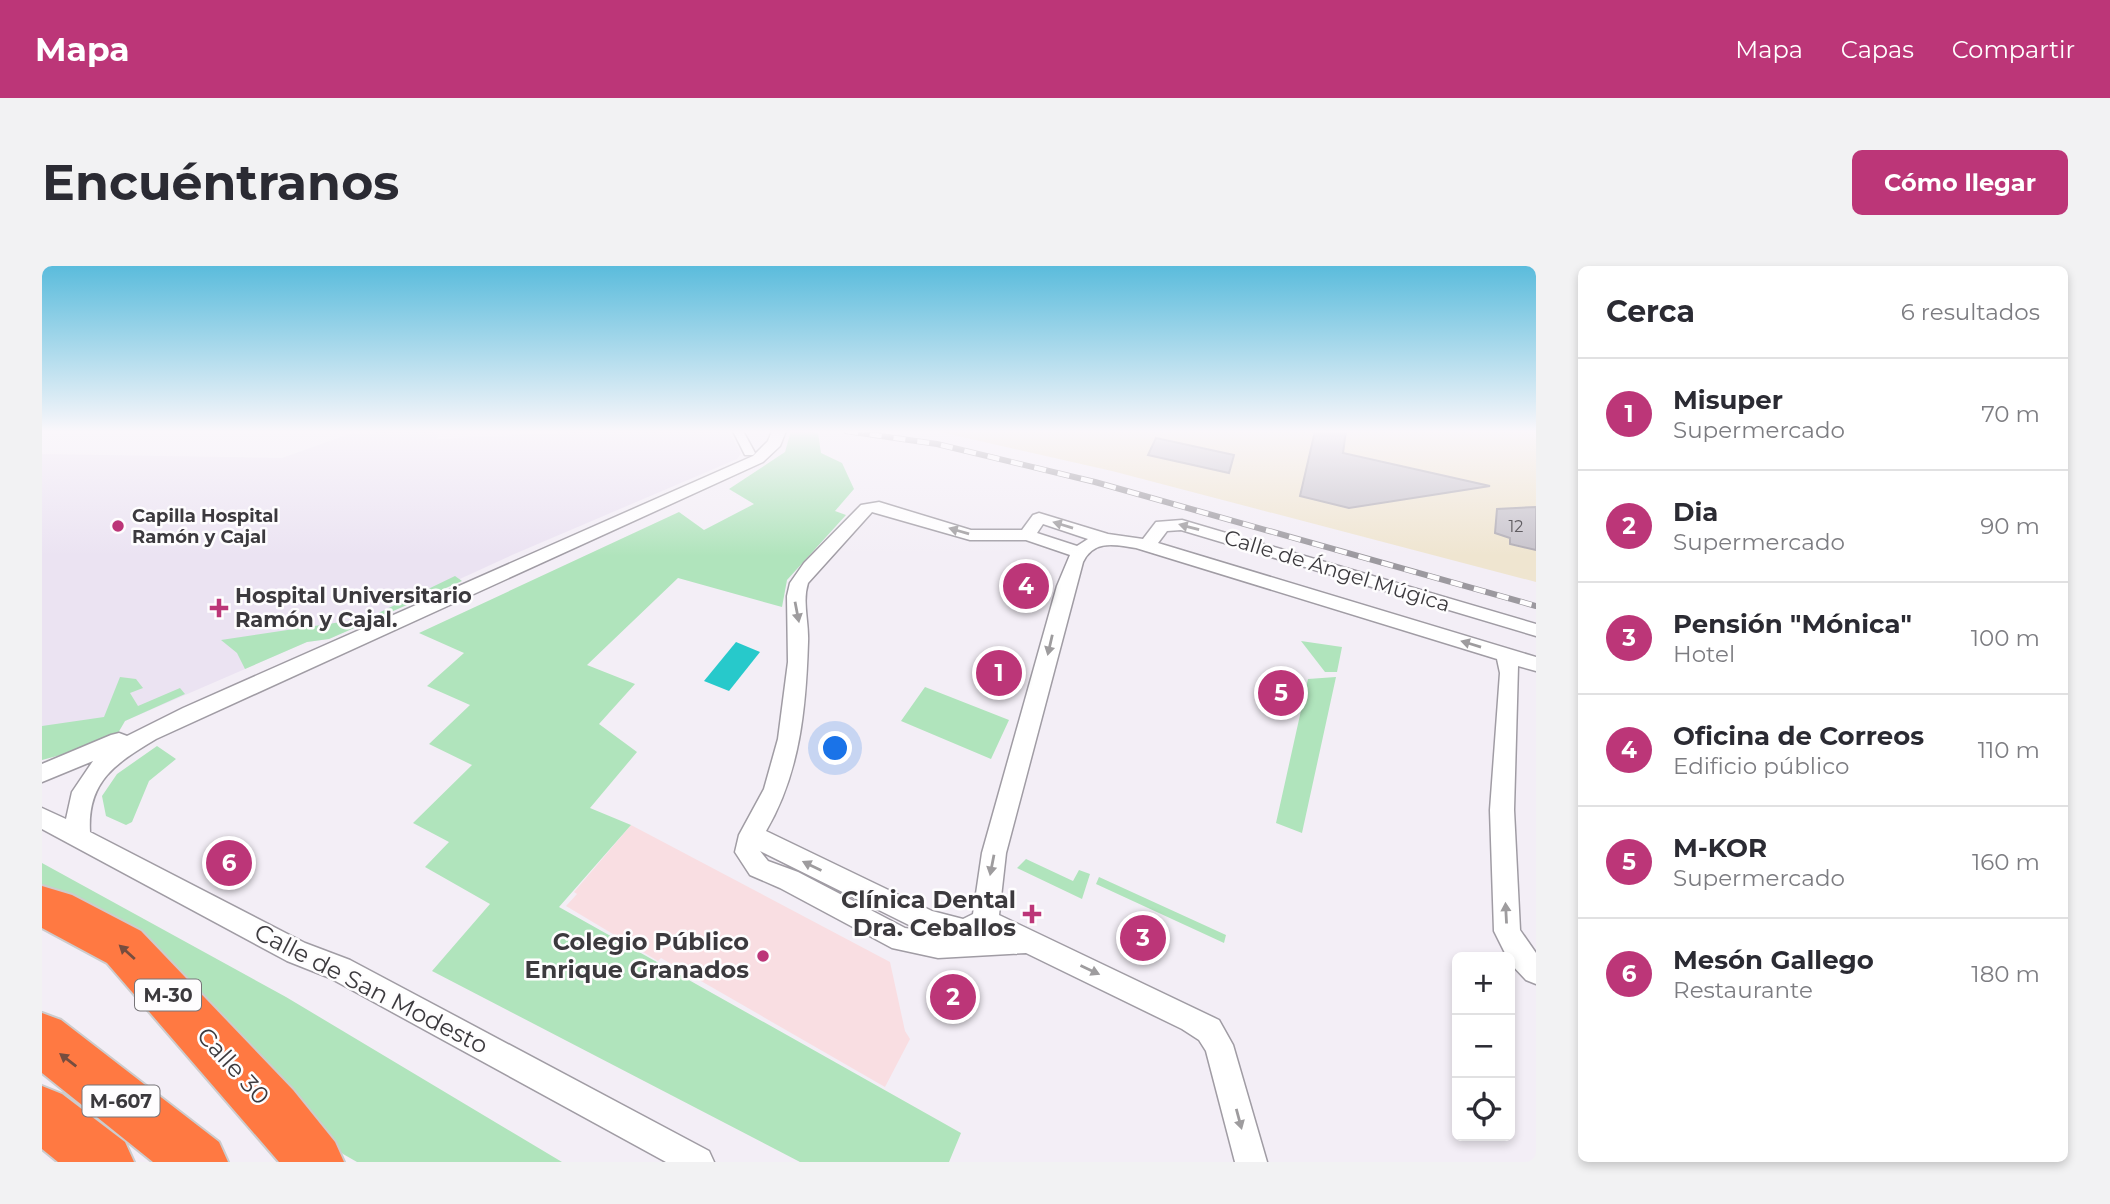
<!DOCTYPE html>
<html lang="es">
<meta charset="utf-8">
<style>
body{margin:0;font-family:Montserrat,sans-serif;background:#f2f2f3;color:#2b2b33}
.controls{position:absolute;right:21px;bottom:21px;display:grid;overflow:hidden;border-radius:10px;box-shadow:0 4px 10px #0003}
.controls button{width:63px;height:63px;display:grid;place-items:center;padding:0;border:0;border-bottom:2px solid #e1e1e2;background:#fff;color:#2b2b33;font:35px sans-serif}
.you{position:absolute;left:794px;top:483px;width:24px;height:24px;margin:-18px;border:5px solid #fff;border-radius:50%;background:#1a73e8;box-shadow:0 0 0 10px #1a73e833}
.badge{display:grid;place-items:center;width:46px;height:46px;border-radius:50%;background:#bc3678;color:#fff;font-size:23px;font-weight:700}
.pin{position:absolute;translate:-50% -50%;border:4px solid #fff;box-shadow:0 2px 7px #0006}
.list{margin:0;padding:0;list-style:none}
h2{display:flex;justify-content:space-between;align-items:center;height:91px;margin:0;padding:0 28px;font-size:30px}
h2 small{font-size:23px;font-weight:400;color:#7c7c81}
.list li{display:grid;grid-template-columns:46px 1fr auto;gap:21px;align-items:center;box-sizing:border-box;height:112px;padding:0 28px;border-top:2px solid #e1e1e2}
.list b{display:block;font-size:26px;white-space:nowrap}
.list p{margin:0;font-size:23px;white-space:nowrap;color:#7c7c81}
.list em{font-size:23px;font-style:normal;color:#7c7c81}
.icon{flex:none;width:38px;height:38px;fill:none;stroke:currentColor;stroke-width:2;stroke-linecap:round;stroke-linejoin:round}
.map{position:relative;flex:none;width:1494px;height:896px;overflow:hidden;border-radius:10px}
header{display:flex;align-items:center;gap:42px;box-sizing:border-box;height:98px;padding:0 35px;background:#bc3678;color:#fff}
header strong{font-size:33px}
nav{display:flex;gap:38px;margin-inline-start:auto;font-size:24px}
.intro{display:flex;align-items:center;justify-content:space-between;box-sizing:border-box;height:168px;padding:0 42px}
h1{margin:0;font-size:49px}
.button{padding:18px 32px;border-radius:10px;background:#bc3678;color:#fff;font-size:24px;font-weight:700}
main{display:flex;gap:42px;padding:0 42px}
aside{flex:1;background:#fff;border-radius:10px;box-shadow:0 4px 10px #0003}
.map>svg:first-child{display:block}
.built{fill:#ebe3f2}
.industrial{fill:#efe5d0}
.education{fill:#f9dee2}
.green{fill:#b0e4bc}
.water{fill:#27c9cb}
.building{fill:#c7c3cb;stroke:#b0acb4;stroke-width:2}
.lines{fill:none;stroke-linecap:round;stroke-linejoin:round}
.pedestrian-casing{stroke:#a09ca4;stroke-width:3}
.minor-casing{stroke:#a09ca4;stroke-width:3}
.motorway-casing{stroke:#cccccd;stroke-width:4}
.pedestrian{fill:#fff;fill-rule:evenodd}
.minor{fill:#fff;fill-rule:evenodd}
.motorway{fill:#ff7942;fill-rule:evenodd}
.rail-casing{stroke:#9c999f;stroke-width:6}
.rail{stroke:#fefdfe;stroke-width:4.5;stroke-dasharray:12;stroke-linecap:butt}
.oneway{fill:#9e9c9e}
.oneway2{fill:#764d3f}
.poi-dot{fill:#bc3678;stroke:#fefdfe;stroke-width:2.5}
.labels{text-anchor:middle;stroke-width:5;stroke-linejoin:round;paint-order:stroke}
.far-number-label{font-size:16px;fill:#5f5c61}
.far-poi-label{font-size:18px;font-weight:bold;fill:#3c3a3e;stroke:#fefdfe;text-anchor:start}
.shield{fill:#fefdfe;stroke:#767478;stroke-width:2}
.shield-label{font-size:19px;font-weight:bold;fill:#3c3a3e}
.street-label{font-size:21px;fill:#3c3a3e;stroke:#fefdfe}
.poi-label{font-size:21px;font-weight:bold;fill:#3c3a3e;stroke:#fefdfe;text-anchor:start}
.near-poi-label{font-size:24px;font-weight:bold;fill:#3c3a3e;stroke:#fefdfe;text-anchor:end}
.near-street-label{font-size:24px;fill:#3c3a3e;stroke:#fefdfe}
</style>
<header>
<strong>Mapa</strong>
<nav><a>Mapa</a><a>Capas</a><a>Compartir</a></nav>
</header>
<div class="intro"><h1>Encuéntranos</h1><a class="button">Cómo llegar</a></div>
<main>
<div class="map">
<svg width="1494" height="896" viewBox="0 0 1494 896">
<rect width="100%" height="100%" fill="#f3eef6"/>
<!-- built -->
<path class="built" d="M374,165H397L395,173L552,165H686L699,187L695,193L470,289L287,373L265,376L83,455L76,467L0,494V188L240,192L310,167Z"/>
<!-- industrial -->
<path class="industrial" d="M894,165H1494V316L1070,205Z"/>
<!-- education -->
<path class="education" d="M589,559L848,696L863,765L868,773L843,821L619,692L616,695L524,640L535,628L532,626Z"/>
<!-- green -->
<path class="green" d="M749,165L776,167L779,187L800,197L812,223L793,245L804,249L745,314L740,341L636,312L545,399L593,418L557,458L595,486L548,542L589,559L517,641L919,867L907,896H758L390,705L448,638L383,601L407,576L371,557L430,499L387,478L428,439L385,420L422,387L377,367L637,246L662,264L712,238L687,223L743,186Z
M413,310L420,315L287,373L265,376L203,403L195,387L179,374L326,352Z
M1259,375L1300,381L1295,406H1283Z
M78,411L94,413L101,422L88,427L96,440L138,422L143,428L83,455L76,467L41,483L0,494V460L62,451Z
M1294,411L1260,567L1234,557L1266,413Z
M883,421L967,454L949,493L859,455Z
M115,480L134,493L107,515L90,556L84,559L64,550L60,530L75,508Z
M984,593L1031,615L1037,604L1048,608L1040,633L975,602Z
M0,597L244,731L520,896H315L301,888L201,790L0,631Z
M1057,611L1184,669L1182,677L1054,618Z"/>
<!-- water -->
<path class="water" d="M694,376L718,386L687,425L662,415Z"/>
<!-- building -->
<path class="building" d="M1273,165H1304L1301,187L1448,220L1307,242L1258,230Z
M1114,172L1192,189L1187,207L1106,189Z
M1494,241V284L1468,278V272L1453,267L1455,243Z"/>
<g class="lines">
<!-- pedestrian casing -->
<g class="pedestrian-casing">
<path id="pedestrian" d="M691,165H701L713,187L711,189H703Z"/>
</g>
<!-- minor casing -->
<g class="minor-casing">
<path id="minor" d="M730,165H744L738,180L721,196L114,473C74,497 45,515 48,566L263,677L308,694L667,885L672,896H624L288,712L245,695L0,563V542L24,553L30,526L51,495L0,516V498L69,469L77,467L85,470L141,442L711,190L726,175Z
M837,236L929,264H980L991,249L997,247L1066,268L1101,273L1114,256L1140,254L1494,358V370L1139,264L1125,265L1116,277L1494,391V405L1476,400L1472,544L1478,664L1494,687V718L1484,714L1468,697V691H1465L1452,665L1448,544L1458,407L1455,393L1094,282C1074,279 1052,273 1041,296L964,587L957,649L1177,754L1191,779L1225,896H1193L1164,785L1157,774L1140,763L984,687L896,692L850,682L738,622L708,609L693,586L697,569L722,523L736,473L746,396L745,330L748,317L762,297L819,239ZM830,246L928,274H984L1028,289L1015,320L940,587L931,648L921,653L890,645L724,565C758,507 764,442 766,376C767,356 760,336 766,317ZM1001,258L1046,273L1035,280L995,267ZM718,585L877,664L863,662L756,606L726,595Z"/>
</g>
<!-- motorway casing -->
<g class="motorway-casing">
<path id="motorway" d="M0,620L30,629L99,665L251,824L293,876L302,896H237L65,697L0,662Z
M0,747L19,754L177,876L186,896H111L0,807Z
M0,820L20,828L83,876L92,896H16L0,883Z"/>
</g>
<!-- pedestrian -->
<use href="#pedestrian" class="pedestrian"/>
<!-- minor -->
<use href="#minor" class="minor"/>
<!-- motorway -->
<use href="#motorway" class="motorway"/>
<!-- rail casing -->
<g class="rail-casing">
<path id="rail" d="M804,165L895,178L1053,216L1494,340"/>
</g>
<!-- rail -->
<use href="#rail" class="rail"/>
</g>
<!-- one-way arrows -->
<defs><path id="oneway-solid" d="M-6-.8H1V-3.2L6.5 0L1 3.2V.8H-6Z" transform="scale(1.75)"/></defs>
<g class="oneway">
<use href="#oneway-solid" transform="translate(1021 259) rotate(-163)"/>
<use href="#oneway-solid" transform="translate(1147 261) rotate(-165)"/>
<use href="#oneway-solid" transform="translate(917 265) rotate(-164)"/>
<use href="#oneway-solid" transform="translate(755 346) rotate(79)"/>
<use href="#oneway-solid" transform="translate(1429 378) rotate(-163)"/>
<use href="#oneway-solid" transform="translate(1008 379) rotate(103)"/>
<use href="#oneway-solid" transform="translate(950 599) rotate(101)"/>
<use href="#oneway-solid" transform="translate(770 600) rotate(-154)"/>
<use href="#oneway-solid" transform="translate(1464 647) rotate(-93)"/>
<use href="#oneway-solid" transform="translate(1048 704) rotate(25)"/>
<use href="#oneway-solid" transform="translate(1197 853) rotate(75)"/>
</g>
<g class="oneway2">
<use href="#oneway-solid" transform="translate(85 686) rotate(-138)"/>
<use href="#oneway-solid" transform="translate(26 794) rotate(-142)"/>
</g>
<!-- sky -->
<linearGradient id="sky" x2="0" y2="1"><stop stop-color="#5bbcdc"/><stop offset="0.57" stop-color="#faf7fb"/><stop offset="1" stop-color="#faf7fb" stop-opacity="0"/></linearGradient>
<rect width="1494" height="290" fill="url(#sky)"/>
<!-- markers -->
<g class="poi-dot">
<circle cx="76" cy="260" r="7"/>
<path d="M173.5 331.5h7v7h7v7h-7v7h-7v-7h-7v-7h7z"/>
<path d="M986.5 637.5h7v7h7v7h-7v7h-7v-7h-7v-7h7z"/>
<circle cx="721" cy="690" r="7"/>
</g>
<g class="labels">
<!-- far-number labels -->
<g class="far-number-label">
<text x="1474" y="266">12</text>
</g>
<!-- far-poi labels -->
<g class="far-poi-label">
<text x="90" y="256">Capilla Hospital<tspan x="90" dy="21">Ramón y Cajal</tspan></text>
</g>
<!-- shield labels -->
<g class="shield">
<rect x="93" y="713.5" width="66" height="31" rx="5"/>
<rect x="40.5" y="819.5" width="77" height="31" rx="5"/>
</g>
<g class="shield-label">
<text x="126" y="736">M-30</text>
<text x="79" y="842">M-607</text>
</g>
<!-- street labels -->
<g class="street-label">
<text transform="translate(1295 305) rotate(17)" y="7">Calle de Ángel Múgica</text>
</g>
<!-- poi labels -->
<g class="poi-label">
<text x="193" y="337">Hospital Universitario<tspan x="193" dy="24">Ramón y Cajal.</tspan></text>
</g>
<!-- near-poi labels -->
<g class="near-poi-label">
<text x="974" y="642">Clínica Dental<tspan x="974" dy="28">Dra. Ceballos</tspan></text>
<text x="707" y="684">Colegio Público<tspan x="707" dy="28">Enrique Granados</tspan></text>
</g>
<!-- near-street labels -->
<g class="near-street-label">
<text transform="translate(329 723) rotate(27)" y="8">Calle de San Modesto</text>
<text transform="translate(191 800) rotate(48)" y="8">Calle 30</text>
</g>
</g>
</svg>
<div class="controls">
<button>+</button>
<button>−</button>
<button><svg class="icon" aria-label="locate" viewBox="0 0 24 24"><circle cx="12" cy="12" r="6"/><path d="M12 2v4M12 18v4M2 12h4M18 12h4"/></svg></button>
</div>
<div class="you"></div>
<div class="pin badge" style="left:957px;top:407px">1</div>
<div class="pin badge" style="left:911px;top:731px">2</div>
<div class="pin badge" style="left:1101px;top:672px">3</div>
<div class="pin badge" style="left:984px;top:320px">4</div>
<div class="pin badge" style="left:1239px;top:427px">5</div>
<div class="pin badge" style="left:187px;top:597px">6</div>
</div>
<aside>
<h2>Cerca<small>6 resultados</small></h2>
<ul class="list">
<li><span class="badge">1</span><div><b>Misuper</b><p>Supermercado</p></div><em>70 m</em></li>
<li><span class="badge">2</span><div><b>Dia</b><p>Supermercado</p></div><em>90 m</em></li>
<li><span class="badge">3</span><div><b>Pensión &quot;Mónica&quot;</b><p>Hotel</p></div><em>100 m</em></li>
<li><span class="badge">4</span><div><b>Oficina de Correos</b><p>Edificio público</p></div><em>110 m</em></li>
<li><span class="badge">5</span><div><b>M-KOR</b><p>Supermercado</p></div><em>160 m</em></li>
<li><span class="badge">6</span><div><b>Mesón Gallego</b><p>Restaurante</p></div><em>180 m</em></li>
</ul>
</aside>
</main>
